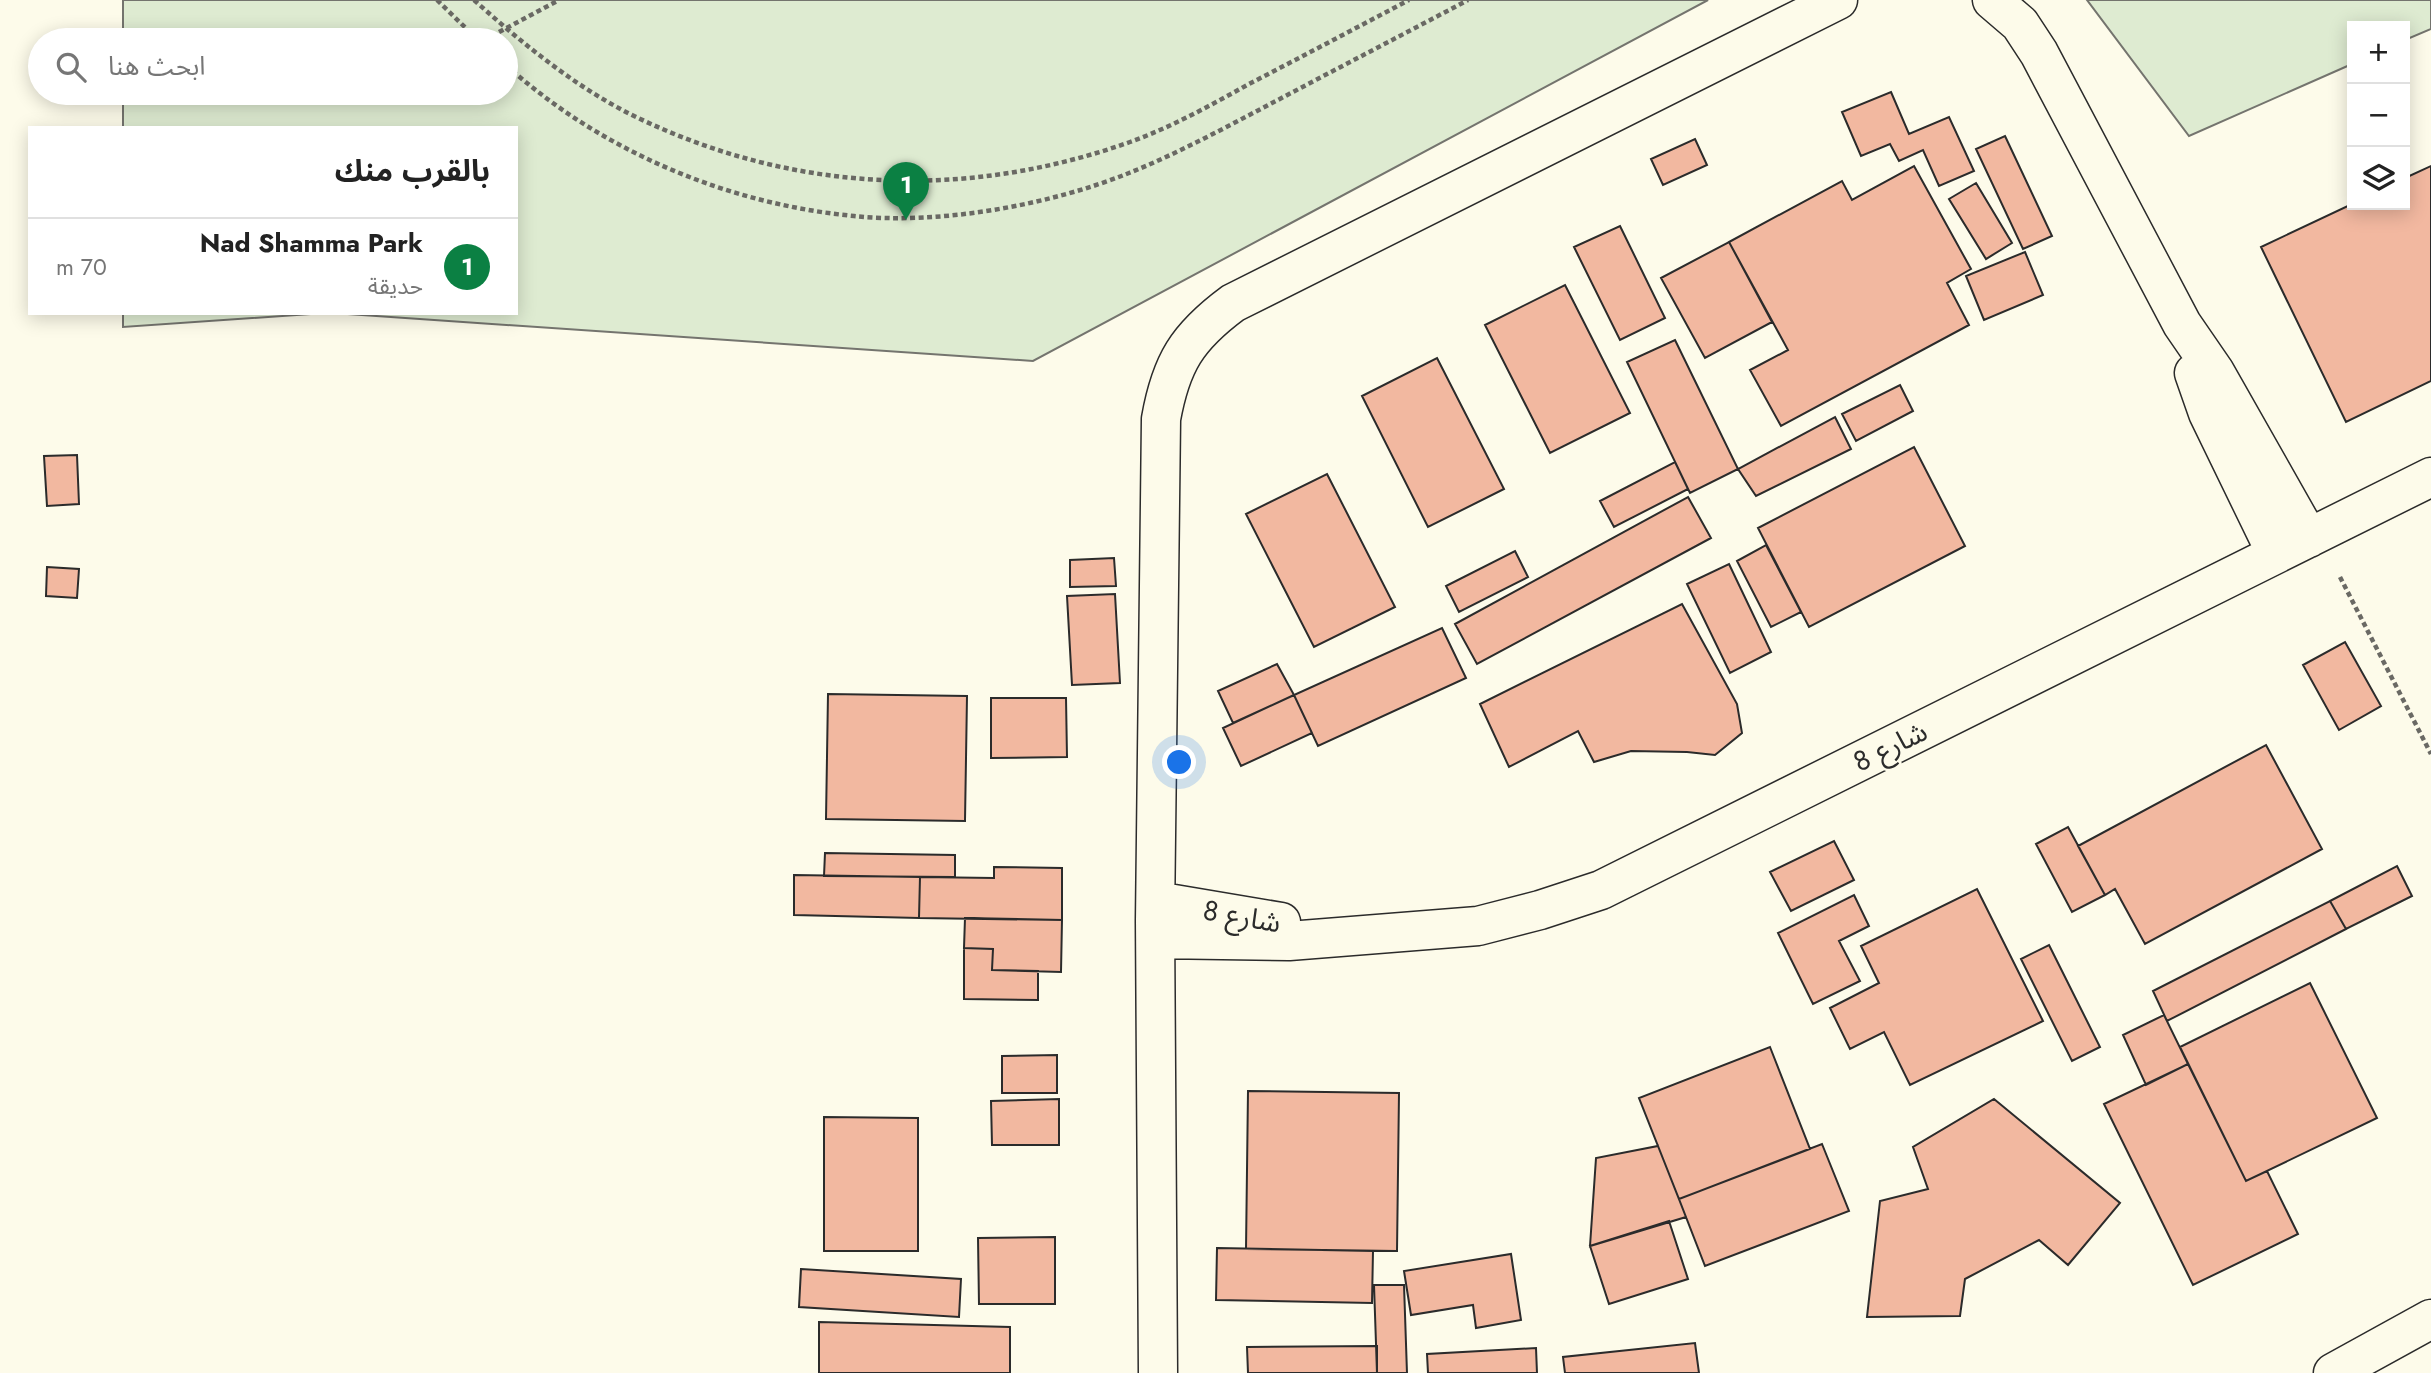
<!DOCTYPE html>
<html lang="ar">
<meta charset="utf-8">
<style>
body{margin:0;font-family:Jost,"Noto Sans Arabic",sans-serif;background:#f6f6f6;color:#222;direction:rtl}
.controls{position:absolute;right:21px;top:21px;display:grid;overflow:hidden;border-radius:0px;box-shadow:0 4px 18px #0003}
.controls button{width:63px;height:63px;display:grid;place-items:center;padding:0;border:0;border-bottom:2px solid #e0e0e0;background:#fff;color:#222;font:35px sans-serif}
.you{position:absolute;left:1180px;top:763px;width:24px;height:24px;margin:-18px;border:5px solid #fff;border-radius:50%;background:#1a73e8;box-shadow:0 0 0 10px #1a73e833}
.badge{display:grid;place-items:center;width:46px;height:46px;border-radius:50%;background:#0b8043;color:#fff;font-size:23px;font-weight:700}
.pin{position:absolute;translate:-50% -58px;filter:drop-shadow(0 2px 4px #0008)}
.pin::after{content:'';position:absolute;top:37px;width:24px;height:21px;background:inherit;clip-path:polygon(0 0,100% 0,50% 100%)}
.list{margin:0;padding:0;list-style:none}
h2{display:flex;justify-content:space-between;align-items:center;height:91px;margin:0;padding:0 28px;font-size:30px}
h2 small{font-size:23px;font-weight:400;color:#767676}
.list li{display:grid;grid-template-columns:46px 1fr auto;gap:21px;align-items:center;box-sizing:border-box;height:98px;padding:0 28px;border-top:2px solid #e0e0e0}
.list b{display:block;font-size:26px;white-space:nowrap}
.list p{margin:0;font-size:23px;white-space:nowrap;color:#767676}
.list em{font-size:23px;font-style:normal;color:#767676}
.icon{flex:none;width:38px;height:38px;fill:none;stroke:currentColor;stroke-width:2;stroke-linecap:round;stroke-linejoin:round}
.map{position:relative;flex:none;width:2431px;height:1373px;overflow:hidden;direction:ltr}
.search{position:absolute;background:#fff;box-shadow:0 4px 18px #0003;left:28px;top:28px;width:490px;height:77px;display:flex;align-items:center;gap:18px;box-sizing:border-box;padding:0 24px;border-radius:38px;color:#767676;font-size:26px}
.panel{position:absolute;background:#fff;box-shadow:0 4px 18px #0003;left:28px;top:126px;width:490px;height:189px;border-radius:0px;direction:rtl}
.map>svg:first-child{display:block}
.green{fill:#deebd1;stroke:#74746e;stroke-width:2}
.building{fill:#f2b8a0;stroke:#2b2b2b;stroke-width:2}
.lines{fill:none;stroke-linecap:round;stroke-linejoin:round}
.street-casing{stroke:#2b2b2b;stroke-width:41}
.secondary-casing{stroke:#2b2b2b;stroke-width:41}
.path{stroke:#6a6964;stroke-width:4.5;stroke-dasharray:5 3.5;stroke-linecap:butt}
.street{stroke:#fdfbea;stroke-width:38}
.secondary{stroke:#fdfbea;stroke-width:38}
.labels{text-anchor:middle;stroke-width:5;stroke-linejoin:round;paint-order:stroke}
.street-label{font-size:28px;fill:#2b2b2b;stroke:#fdfbea}
</style>
<div class="map">
<svg width="2431" height="1373" viewBox="0 0 2431 1373">
<rect width="100%" height="100%" fill="#fdfbea"/>
<!-- green -->
<path class="green" d="M123,0H1708L1033,361L333,313H516V128H123V93H506V40H123Z
M2087,0H2431V29L2405,40V26H2352V64L2189,136Z
M123,313H325L123,327Z"/>
<!-- building -->
<path class="building" d="M1891,92L1909,134L1949,117L1974,171L1939,186L1923,150L1899,161L1890,144L1861,156L1842,112Z
M2005,136L2052,236L2023,249L1976,149Z
M1695,139L1707,165L1663,185L1651,159Z
M1914,166L1971,269L1947,283L1969,325L1781,426L1750,370L1788,350L1729,242L1842,181L1852,200Z
M2431,166V381L2346,422L2261,247L2352,204L2405,205V178Z
M1976,183L2012,243L1986,259L1949,199Z
M1620,226L1665,318L1620,340L1574,247Z
M1729,242L1772,322L1705,358L1661,278Z
M2025,252L2043,295L1984,320L1966,276Z
M1565,285L1630,413L1550,453L1485,325Z
M1675,340L1738,469L1690,493L1627,362Z
M1437,358L1504,489L1428,527L1362,396Z
M1900,385L1913,411L1856,441L1842,414Z
M1835,417L1851,449L1756,496L1738,469Z
M1914,447L1965,546L1809,627L1758,528Z
M77,455L79,504L47,506L44,456Z
M1675,462L1688,489L1614,527L1600,501Z
M1327,474L1395,607L1314,647L1246,514Z
M1688,497L1711,538L1477,664L1455,624Z
M1766,545L1801,612L1771,627L1737,561Z
M1515,551L1528,577L1459,612L1446,586Z
M1114,558L1116,586L1070,587V560Z
M1729,564L1771,652L1730,673L1687,584Z
M47,567L79,569L77,598L46,596Z
M1115,594L1120,683L1072,685L1067,596Z
M1682,604L1737,704L1742,733L1715,755L1687,752L1631,751L1594,762L1578,731L1509,767L1480,704Z
M1442,628L1466,678L1318,746L1294,695Z
M2345,642L2381,706L2339,730L2303,665Z
M1277,664L1294,695L1233,723L1218,691Z
M828,694L967,696L965,821L826,819Z
M1294,695L1312,733L1241,766L1223,728Z
M991,698H1066L1067,757L991,758Z
M2266,745L2322,849L2145,944L2115,889L2105,895L2078,846Z
M2068,827L2105,895L2072,912L2036,844Z
M1834,841L1854,880L1791,911L1770,872Z
M825,853L955,855V877L824,876Z
M2397,866L2412,896L2346,929L2330,901Z
M994,867L1062,868V920L919,918L920,877L994,878Z
M794,875L920,877L919,918L794,915Z
M1977,889L2043,1021L1910,1085L1884,1032L1850,1049L1830,1008L1879,983L1861,946Z
M1854,895L1869,926L1839,941L1860,981L1813,1004L1778,933Z
M2330,901L2346,929L2167,1021L2153,991Z
M965,918L1062,920L1061,972L992,970L993,949L964,948Z
M2049,945L2100,1047L2072,1061L2021,959Z
M964,948L993,949L992,970L1038,971V1000L964,999Z
M2310,983L2377,1118L2246,1181L2180,1047Z
M2164,1015L2188,1064L2146,1085L2123,1035Z
M1770,1047L1810,1149L1679,1199L1639,1098Z
M1057,1055V1093H1002V1056Z
M2188,1064L2246,1181L2267,1171L2298,1234L2193,1285L2104,1104Z
M1248,1091L1399,1093L1397,1251L1246,1249Z
M1059,1099V1145H992L991,1101Z
M1994,1099L2120,1203L2068,1265L2039,1240L1965,1279L1960,1316L1867,1317L1880,1201L1928,1189L1913,1147Z
M824,1117L918,1118V1251H824Z
M1822,1144L1849,1211L1705,1266L1679,1199Z
M1658,1146L1686,1217L1590,1246L1596,1158Z
M1669,1221L1688,1279L1609,1304L1590,1246Z
M1055,1237V1304H979L978,1238Z
M1217,1248L1373,1251L1372,1303L1216,1300Z
M1511,1254L1521,1320L1476,1328L1473,1305L1411,1315L1404,1271Z
M801,1269L961,1279L959,1317L799,1307Z
M1374,1285H1404L1407,1373H1377Z
M819,1322L1010,1327V1373H819Z
M1695,1343L1699,1373H1565L1563,1357Z
M1377,1346V1373H1248L1247,1347Z
M1536,1348L1537,1373H1428L1427,1354Z"/>
<g class="lines">
<!-- street casing -->
<g class="street-casing">
<path id="street" d="M1992,0L2020,24L2039,53L2182,324L2215,372L2309,538
M2194,373L2208,413L2276,553
M1156,901L1281,922
M1156,939L1289,941L1478,926L1540,910L1601,890L2431,477
M1158,1373L1155,920L1161,419C1171,363 1187,337 1233,303L1838,0"/>
</g>
<!-- secondary casing -->
<g class="secondary-casing">
<path id="secondary" d="M2333,1373L2431,1319"/>
</g>
<!-- path -->
<path class="path" d="M437,0L478,40
M474,0C522,43 574,86 632,115C791,193 964,201 1130,142C1172,127 1211,105 1249,84C1303,56 1356,28 1409,0
M484,40L559,0
M506,65C601,151 727,204 854,216C939,225 1050,205 1129,173C1179,153 1228,126 1276,101C1340,67 1404,34 1468,0
M2340,577L2431,754"/>
<!-- street -->
<use href="#street" class="street"/>
<!-- secondary -->
<use href="#secondary" class="secondary"/>
</g>
<g class="labels">
<!-- street labels -->
<g class="street-label">
<text transform="translate(1890 746) rotate(-26)" y="10">شارع 8</text>
<text transform="translate(1242 916) rotate(10)" y="10">شارع 8</text>
</g>
</g>
</svg>
<div class="controls">
<button>+</button>
<button>−</button>
<button><svg class="icon" aria-label="layers" viewBox="0 0 24 24"><path d="M12 4l9 5-9 5-9-5zM3 14l9 5 9-5"/></svg></button>
</div>
<div class="you"></div>
<div class="pin badge" style="left:906px;top:220px">1</div>
<div class="search"><svg class="icon" aria-label="search" viewBox="0 0 24 24"><circle cx="10" cy="10" r="6"/><path d="M15 15l6 6"/></svg>ابحث هنا</div>
<section class="panel">
<h2>بالقرب منك<small></small></h2>
<ul class="list">
<li><span class="badge">1</span><div><b>Nad Shamma Park</b><p>حديقة</p></div><em>70 m</em></li>
</ul>
</section>
</div>
